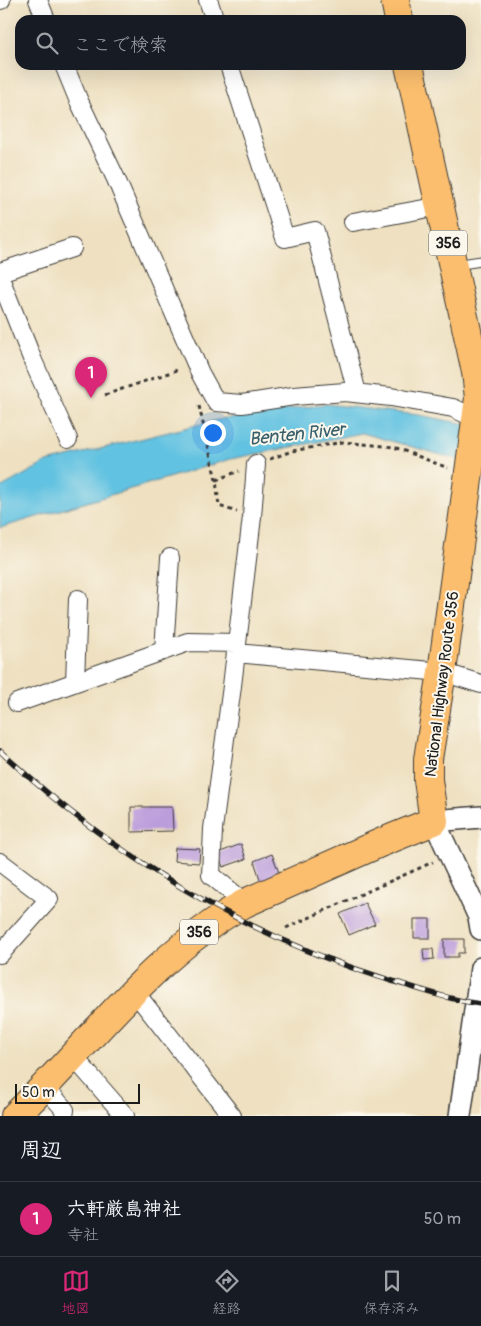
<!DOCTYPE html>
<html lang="ja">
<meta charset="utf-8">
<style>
body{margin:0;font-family:Pangolin,"Klee One",sans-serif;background:#20242c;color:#f1f3f6}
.scale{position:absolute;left:15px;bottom:12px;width:125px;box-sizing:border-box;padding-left:5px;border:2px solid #1c1c1c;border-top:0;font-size:14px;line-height:18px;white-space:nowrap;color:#1c1c1c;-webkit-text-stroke:4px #fbf7ec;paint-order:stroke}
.you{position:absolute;left:212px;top:432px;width:18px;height:18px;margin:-12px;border:4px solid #fff;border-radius:50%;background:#1a73e8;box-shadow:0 0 0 8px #1a73e833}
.badge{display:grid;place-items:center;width:32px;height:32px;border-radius:50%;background:#db2777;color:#fff;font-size:16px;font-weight:700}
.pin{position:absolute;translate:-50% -41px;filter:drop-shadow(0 1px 2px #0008)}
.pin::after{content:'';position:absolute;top:26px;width:18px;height:15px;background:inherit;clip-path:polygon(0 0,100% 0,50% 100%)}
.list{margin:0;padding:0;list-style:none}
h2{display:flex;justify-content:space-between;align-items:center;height:65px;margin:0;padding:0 20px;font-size:21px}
h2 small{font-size:16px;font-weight:400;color:#9ea1a6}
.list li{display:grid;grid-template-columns:32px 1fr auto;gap:15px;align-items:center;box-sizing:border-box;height:75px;padding:0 20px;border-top:1px solid #363941}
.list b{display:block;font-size:19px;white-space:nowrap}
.list p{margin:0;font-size:16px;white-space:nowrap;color:#9ea1a6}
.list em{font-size:16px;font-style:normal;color:#9ea1a6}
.icon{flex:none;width:28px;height:28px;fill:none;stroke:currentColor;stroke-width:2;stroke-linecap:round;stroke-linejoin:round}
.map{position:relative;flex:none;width:481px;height:1116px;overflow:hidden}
.search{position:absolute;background:#171b24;box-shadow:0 5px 20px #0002;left:15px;right:15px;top:15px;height:55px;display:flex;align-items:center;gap:12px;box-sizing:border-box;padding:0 18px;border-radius:15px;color:#9ea1a6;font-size:19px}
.sheet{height:140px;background:#171b24}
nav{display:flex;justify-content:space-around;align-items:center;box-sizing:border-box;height:70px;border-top:1px solid #363941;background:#171b24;font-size:14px;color:#9ea1a6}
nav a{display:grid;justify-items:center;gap:2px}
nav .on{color:#db2777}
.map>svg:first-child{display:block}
.water{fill:#62c2e1;stroke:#3f6f7e}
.building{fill:#bc9ddb}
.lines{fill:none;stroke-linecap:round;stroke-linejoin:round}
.service-casing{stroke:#3c3935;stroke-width:11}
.minor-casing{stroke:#3c3935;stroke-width:20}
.tertiary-casing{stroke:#3c3935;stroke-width:24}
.trunk-casing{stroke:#3c3935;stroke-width:30}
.path{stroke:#3c3935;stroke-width:3;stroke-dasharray:4 4;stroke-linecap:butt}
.service{stroke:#fff;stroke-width:9}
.minor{stroke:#fff;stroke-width:18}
.tertiary{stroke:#fff;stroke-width:21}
.trunk{stroke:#fbbe6e;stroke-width:28}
.rail-casing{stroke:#1c1c1c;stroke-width:5.5}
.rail{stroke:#fbf7ec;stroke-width:4;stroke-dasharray:11;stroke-linecap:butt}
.labels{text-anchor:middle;stroke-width:4;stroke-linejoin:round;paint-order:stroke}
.shield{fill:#fbf7ec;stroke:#5f5e5a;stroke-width:1}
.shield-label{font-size:15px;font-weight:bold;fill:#1c1c1c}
.street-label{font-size:16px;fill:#1c1c1c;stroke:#fbf7ec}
.water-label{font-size:18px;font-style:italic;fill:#385e6b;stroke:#fbf7ec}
</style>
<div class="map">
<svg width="481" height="1116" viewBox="0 0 481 1116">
<rect width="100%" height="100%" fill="#fbf7ec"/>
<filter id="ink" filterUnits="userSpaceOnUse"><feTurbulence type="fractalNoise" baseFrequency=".02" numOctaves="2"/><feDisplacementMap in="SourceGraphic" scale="10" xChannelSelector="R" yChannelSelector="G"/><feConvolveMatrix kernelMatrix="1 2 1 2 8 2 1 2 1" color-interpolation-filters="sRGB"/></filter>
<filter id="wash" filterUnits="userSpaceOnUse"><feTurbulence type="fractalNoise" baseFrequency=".0096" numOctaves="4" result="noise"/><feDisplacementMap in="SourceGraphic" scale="20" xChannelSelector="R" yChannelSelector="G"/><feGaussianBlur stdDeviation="1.12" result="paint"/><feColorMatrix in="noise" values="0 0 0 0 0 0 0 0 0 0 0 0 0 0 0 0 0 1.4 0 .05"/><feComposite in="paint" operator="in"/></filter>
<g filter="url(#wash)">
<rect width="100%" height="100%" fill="#eee0c0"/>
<!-- water -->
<path class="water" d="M326,404L419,415L481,427V466L362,433L231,459L0,528V488L47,462L217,420Z"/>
<g id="blocks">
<!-- building -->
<path class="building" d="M131,807H172L173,831L131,832Z
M241,844L246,859L223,867L218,853Z
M175,848L200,849L199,863L174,861Z
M272,854L280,875L261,882L254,861Z
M365,903L375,924L349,935L340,914Z
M414,919H430V938H414Z
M444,939H464V953H458V957H444Z
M423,949H433L434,959L424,960Z"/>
</g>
</g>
<g filter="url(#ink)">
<use href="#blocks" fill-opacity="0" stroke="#3c3935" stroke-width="1"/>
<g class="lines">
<!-- service casing -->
<g class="service-casing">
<path id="service" d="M455,265L481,261"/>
</g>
<!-- minor casing -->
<g class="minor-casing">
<path id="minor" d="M0,0H1
M38,0L46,20
M208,0L215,20
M64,65L78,99L116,179L200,373L216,402L242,404L294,396L345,392L391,397L453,408L464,413L481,416
M229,65L285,238L315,231L357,393
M353,222L440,206
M0,272L72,248
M0,278L33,361L68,439
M164,651L170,558
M236,653L442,672L481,684
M75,682L78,599
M17,703L188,642L237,643
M0,862L49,899L0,954
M245,903L211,875L213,829L232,686L252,517L256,464
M134,991L232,1116
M73,1056L125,1116
M44,1086L65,1110L64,1116"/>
</g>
<!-- tertiary casing -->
<g class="tertiary-casing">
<path id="tertiary" d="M481,817L434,821L473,904L479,917L481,929
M460,1116L481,968"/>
</g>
<!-- trunk casing -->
<g class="trunk-casing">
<path id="trunk" d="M395,0L399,20
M15,1116C90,1044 152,955 245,903L380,843L434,821L428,780V759L442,672L479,398L476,372L409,65"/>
</g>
<!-- path -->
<path class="path" d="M105,395L180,369
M199,406L216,480L219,506L237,512
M270,459L292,451L343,442L394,447L448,468
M216,480L239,471
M286,928L433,862"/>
<!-- service -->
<use href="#service" class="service"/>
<!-- minor -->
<use href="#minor" class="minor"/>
<!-- tertiary -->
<use href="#tertiary" class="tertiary"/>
<!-- trunk -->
<use href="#trunk" class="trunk"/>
<!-- rail casing -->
<g class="rail-casing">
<path id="rail" d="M0,751C111,855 244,935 389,980C419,989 450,1000 481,1004"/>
</g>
<!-- rail -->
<use href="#rail" class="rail"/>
</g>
</g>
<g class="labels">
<!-- shield labels -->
<g class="shield">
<rect x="429" y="230.5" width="38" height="25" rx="4"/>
<rect x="180" y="919.5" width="38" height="25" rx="4"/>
</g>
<g class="shield-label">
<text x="448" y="248">356</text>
<text x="199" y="937">356</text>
</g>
<!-- street labels -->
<g class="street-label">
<text transform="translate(441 684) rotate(-83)" y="6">National Highway Route 356</text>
</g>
<!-- water labels -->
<g class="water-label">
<text transform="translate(297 434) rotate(-6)" y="6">Benten River</text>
</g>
</g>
</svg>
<div class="scale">50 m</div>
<div class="you"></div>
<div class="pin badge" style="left:91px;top:398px">1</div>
<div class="search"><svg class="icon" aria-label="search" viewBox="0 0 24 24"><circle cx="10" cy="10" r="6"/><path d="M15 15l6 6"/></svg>ここで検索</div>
</div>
<section class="sheet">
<h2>周辺<small></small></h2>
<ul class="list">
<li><span class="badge">1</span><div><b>六軒厳島神社</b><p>寺社</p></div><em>50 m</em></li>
</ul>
</section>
<nav>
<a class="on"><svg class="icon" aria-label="map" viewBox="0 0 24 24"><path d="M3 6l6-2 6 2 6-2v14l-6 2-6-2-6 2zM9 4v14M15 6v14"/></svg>地図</a>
<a><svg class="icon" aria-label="directions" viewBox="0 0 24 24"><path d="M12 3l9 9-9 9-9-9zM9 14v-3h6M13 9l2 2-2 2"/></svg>経路</a>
<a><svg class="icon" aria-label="saved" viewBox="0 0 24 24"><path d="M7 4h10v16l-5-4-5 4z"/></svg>保存済み</a>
</nav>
